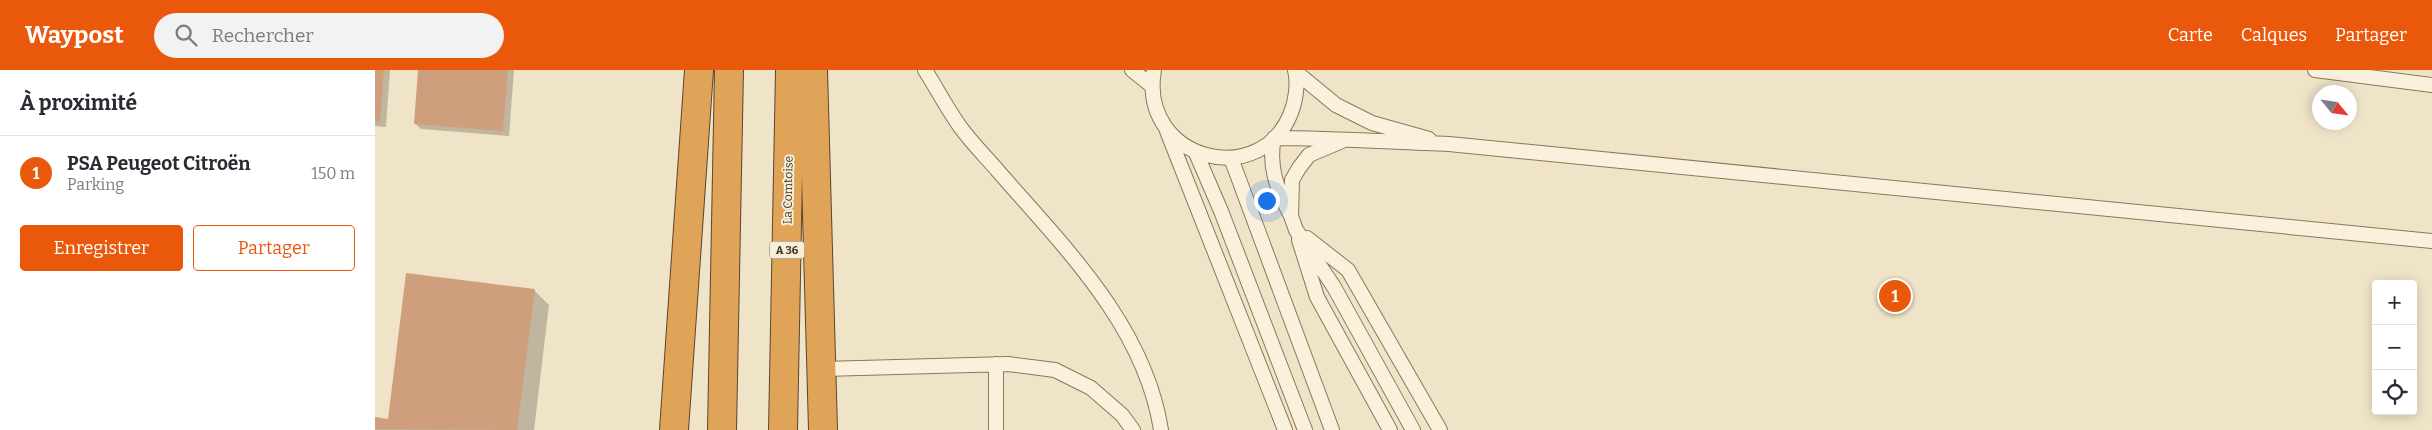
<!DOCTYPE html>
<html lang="fr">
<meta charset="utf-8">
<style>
body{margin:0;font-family:Bitter,serif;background:#f2f2f3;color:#2b2b33}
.controls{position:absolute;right:15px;bottom:15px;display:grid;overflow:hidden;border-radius:5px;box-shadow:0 2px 12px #0003}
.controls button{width:45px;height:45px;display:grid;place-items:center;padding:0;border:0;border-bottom:1px solid #e1e1e2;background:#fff;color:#2b2b33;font:25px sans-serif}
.compass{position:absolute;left:1937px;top:15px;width:45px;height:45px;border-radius:50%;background:#fff;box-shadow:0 2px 12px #0003;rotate:119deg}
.you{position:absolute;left:891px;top:130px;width:18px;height:18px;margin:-12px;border:4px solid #fff;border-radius:50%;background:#1a73e8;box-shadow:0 0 0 8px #1a73e833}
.badge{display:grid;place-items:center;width:32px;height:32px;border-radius:50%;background:#ea580c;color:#fff;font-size:16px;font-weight:700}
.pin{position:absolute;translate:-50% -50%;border:2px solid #fff;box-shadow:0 1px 5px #0006}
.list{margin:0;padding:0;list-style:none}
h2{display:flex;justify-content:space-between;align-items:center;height:65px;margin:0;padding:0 20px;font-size:21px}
h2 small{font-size:16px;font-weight:400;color:#7c7c81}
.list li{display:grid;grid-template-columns:32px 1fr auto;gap:15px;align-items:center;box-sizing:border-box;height:75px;padding:0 20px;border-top:1px solid #e1e1e2}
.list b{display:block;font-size:19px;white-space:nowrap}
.list p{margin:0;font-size:16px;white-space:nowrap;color:#7c7c81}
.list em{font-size:16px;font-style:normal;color:#7c7c81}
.actions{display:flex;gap:10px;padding:15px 20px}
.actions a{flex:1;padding:11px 0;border:1px solid #ea580c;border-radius:5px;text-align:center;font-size:18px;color:#ea580c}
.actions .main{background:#ea580c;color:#fff}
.icon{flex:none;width:28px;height:28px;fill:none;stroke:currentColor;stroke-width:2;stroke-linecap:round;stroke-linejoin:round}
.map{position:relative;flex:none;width:2057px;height:360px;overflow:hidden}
header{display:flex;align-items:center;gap:30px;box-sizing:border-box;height:70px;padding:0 25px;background:#ea580c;color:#fff}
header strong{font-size:24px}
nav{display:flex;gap:28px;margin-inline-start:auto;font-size:18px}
.search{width:350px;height:45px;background:#f2f2f3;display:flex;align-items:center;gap:12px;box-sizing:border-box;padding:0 18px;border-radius:28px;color:#7c7c81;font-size:19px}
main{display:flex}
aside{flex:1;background:#fff}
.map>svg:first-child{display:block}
.shadow{fill:#0003}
.building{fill:#cf9f7d}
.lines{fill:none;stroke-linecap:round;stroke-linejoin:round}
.service-casing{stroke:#8d765c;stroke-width:16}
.motorway-casing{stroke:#5b4430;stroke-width:30}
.service{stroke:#faf1dc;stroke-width:14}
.motorway{stroke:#e0a458;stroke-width:28}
.labels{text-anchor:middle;stroke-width:4;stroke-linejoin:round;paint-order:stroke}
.shield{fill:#f7eed8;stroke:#756857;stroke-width:1}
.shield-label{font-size:11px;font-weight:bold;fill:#3d2e20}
.street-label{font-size:12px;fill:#3d2e20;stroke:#f7eed8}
</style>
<header>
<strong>Waypost</strong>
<div class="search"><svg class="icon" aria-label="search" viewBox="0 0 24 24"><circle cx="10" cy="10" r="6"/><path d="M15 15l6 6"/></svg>Rechercher</div>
<nav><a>Carte</a><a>Calques</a><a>Partager</a></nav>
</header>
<main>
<aside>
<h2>À proximité<small></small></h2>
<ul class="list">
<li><span class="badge">1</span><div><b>PSA Peugeot Citroën</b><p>Parking</p></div><em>150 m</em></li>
</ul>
<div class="actions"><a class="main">Enregistrer</a><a>Partager</a></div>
</aside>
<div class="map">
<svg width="2057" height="360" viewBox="0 0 2057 360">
<rect width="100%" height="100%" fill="#f0e4c8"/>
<!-- shadow -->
<path class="shadow" d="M0,0H15L11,57L0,56Z
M44,0H139L134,66L46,59L40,53Z
M159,220L174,235L159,360H0V348L14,350Z"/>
<!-- building -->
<path class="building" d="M0,0H9L5,52L0,51Z
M43,0H133L128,61L39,54Z
M31,203L160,219L142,360L0,359V347L13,349Z"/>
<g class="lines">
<!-- service casing -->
<g class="service-casing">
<path id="service" d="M550,0C562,19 573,40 586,58C597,73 611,87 623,101C689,177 770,256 786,360
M757,0L777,16
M779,0C763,92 891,123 918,37C921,26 923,12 920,0
M923,0L921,2L961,35L997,53L1054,69
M1940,0L2057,15
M792,61L910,360
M899,68C958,68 1016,72 1074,74L2057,171
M899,68C893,96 902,119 915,144
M967,71L934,85L924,98L917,110L916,146L921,160L959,217L1038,360
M821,83L846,141L930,360
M856,88L957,360
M932,168L973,200L1065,360
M924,170L942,227L1015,360
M448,299L633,294L680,300L716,318L747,345L758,360
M621,360V294"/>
</g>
<!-- motorway casing -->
<g class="motorway-casing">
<path id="motorway" d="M438,0L448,360
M299,360L324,0
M347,360L354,0
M408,360L415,0"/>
</g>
<!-- service -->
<use href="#service" class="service"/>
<!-- motorway -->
<use href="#motorway" class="motorway"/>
</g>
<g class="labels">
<!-- shield labels -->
<rect class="shield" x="394.5" y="171.5" width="35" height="17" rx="4"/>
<g class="shield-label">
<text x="412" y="184">A 36</text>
</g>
<!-- street labels -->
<g class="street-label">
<text transform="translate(413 120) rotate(-89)" y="4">La Comtoise</text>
</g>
</g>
</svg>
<div class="controls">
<button>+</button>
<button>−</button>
<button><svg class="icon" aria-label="locate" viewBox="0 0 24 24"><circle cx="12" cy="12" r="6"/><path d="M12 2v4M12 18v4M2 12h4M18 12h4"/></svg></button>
</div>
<svg class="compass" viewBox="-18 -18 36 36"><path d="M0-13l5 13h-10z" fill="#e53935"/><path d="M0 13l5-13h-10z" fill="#7c7c81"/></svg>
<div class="you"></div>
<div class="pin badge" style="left:1520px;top:226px">1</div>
</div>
</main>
